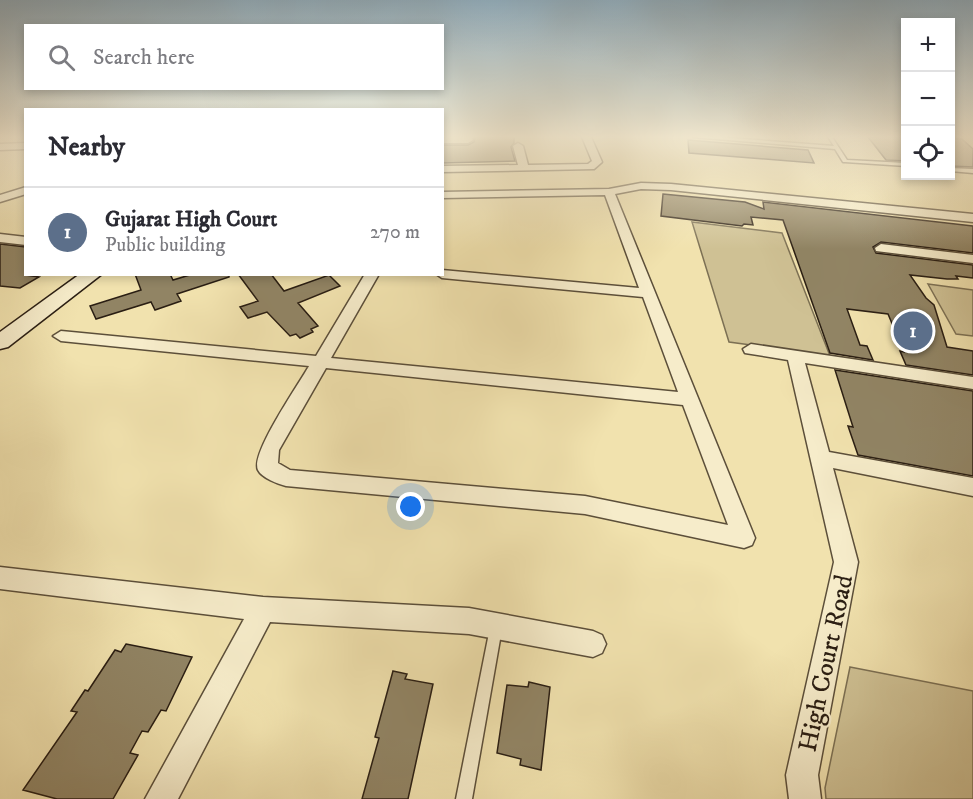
<!DOCTYPE html>
<meta charset="utf-8">
<style>
body{margin:0;font-family:"IM FELL DW Pica",serif;background:#f7f7f7;color:#2b2b33}
.controls{position:absolute;right:18px;top:18px;display:grid;overflow:hidden;border-radius:0px;box-shadow:0 3px 9px #0003}
.controls button{width:54px;height:54px;display:grid;place-items:center;padding:0;border:0;border-bottom:2px solid #e1e1e2;background:#fff;color:#2b2b33;font:30px sans-serif}
.you{position:absolute;left:411px;top:507px;width:21px;height:21px;margin:-15px;border:4px solid #fff;border-radius:50%;background:#1a73e8;box-shadow:0 0 0 9px #1a73e833}
.badge{display:grid;place-items:center;width:39px;height:39px;border-radius:50%;background:#8f2418;color:#fff;font-size:20px;font-weight:700}
.pin{position:absolute;translate:-50% -50%;border:3px solid #fff;box-shadow:0 2px 6px #0006}
.list{margin:0;padding:0;list-style:none}
h2{display:flex;justify-content:space-between;align-items:center;height:78px;margin:0;padding:0 24px;font-size:26px}
h2 small{font-size:20px;font-weight:400;color:#7c7c81}
.list li{display:grid;grid-template-columns:39px 1fr auto;gap:18px;align-items:center;box-sizing:border-box;height:90px;padding:0 24px;border-top:2px solid #e1e1e2}
.list b{display:block;font-size:22px;white-space:nowrap}
.list p{margin:0;font-size:20px;white-space:nowrap;color:#7c7c81}
.list em{font-size:20px;font-style:normal;color:#7c7c81}
.icon{flex:none;width:33px;height:33px;fill:none;stroke:currentColor;stroke-width:2;stroke-linecap:round;stroke-linejoin:round}
.map{position:relative;flex:none;width:973px;height:799px;overflow:hidden}
.search{position:absolute;background:#fff;box-shadow:0 3px 9px #0003;left:24px;top:24px;width:420px;height:66px;display:flex;align-items:center;gap:15px;box-sizing:border-box;padding:0 21px;border-radius:0px;color:#7c7c81;font-size:22px}
.panel{position:absolute;background:#fff;box-shadow:0 3px 9px #0003;left:24px;top:108px;width:420px;height:168px;border-radius:0px}
.map>svg:first-child{display:block}
.green{fill:#cfc194;stroke:#7c7054;stroke-width:1.5}
.building{fill:#918464;stroke:#2a1e13;stroke-width:1.5}
.lines{fill:none;stroke-linecap:round;stroke-linejoin:round}
.lane-casing{stroke:#5c4f3a;stroke-width:3}
.street-casing{stroke:#5c4f3a;stroke-width:3}
.secondary-casing{stroke:#2a1e13;stroke-width:3}
.lane{fill:#f6ecca;fill-rule:evenodd}
.street{fill:#f6ecca;fill-rule:evenodd}
.secondary{fill:#f6ecca;fill-rule:evenodd}
.labels{text-anchor:middle;stroke-width:4.5;stroke-linejoin:round;paint-order:stroke}
.near-street-label{font-size:26px;fill:#2a1e13;stroke:#f6ecca}
</style>
<div class="map">
<svg width="973" height="799" viewBox="0 0 973 799">
<rect width="100%" height="100%" fill="#f1e2ae"/>
<filter id="stains"><feTurbulence type="fractalNoise" baseFrequency=".00333" numOctaves="4"/><feColorMatrix values="0 0 0 0 .2 0 0 0 0 .09 0 0 0 0 .02 0 0 0 .5 -.17"/></filter>
<radialGradient id="worn" r=".72"><stop offset=".6" stop-color="#630" stop-opacity="0"/><stop offset="1" stop-color="#630" stop-opacity=".3"/></radialGradient>
<!-- green -->
<path class="green" d="M692,222L782,233L830,356L729,342Z
M928,284L973,290V336L956,334Z
M850,667L973,691V799H826L825,788Z"/>
<!-- building -->
<path class="building" d="M475,137H514V143L511,147L515,161L442,163V145H468L474,142Z
M868,137H906V161L886,160Z
M951,138L962,139L973,149V167L951,166Z
M688,140L808,150L814,163L689,153Z
M663,194L745,202L764,209L763,202L973,226V253L881,242L873,247L876,253L973,265V278L956,276L958,279H947L910,275L926,298L934,305L947,347L973,351V375L906,365L900,351L904,352L888,314L847,309L860,345L867,346L873,360L830,353L783,220L751,217L753,225L744,224L742,226L661,216Z
M0,244L26,247V275L39,277L20,288L0,286Z
M135,274H170L173,280L193,274H229V277L177,294L181,301L155,310L151,302L96,319L90,306L141,290Z
M238,274H271L284,291L329,275L340,286L298,303L318,326L311,329L313,332L300,338L296,334L290,336L267,312L248,318L240,307L258,301Z
M835,370L973,391V476L858,455L848,426L853,427Z
M126,644L192,657L166,711L161,710L148,732L142,731L130,753L138,755L113,799H57L23,790L77,712L71,711L85,690L88,691L115,650L121,652Z
M393,671L407,674L405,679L433,684L408,799H362L379,738L375,737Z
M529,682L550,687L541,770L520,765L521,759L497,753L507,685L528,687Z"/>
<g class="lines">
<!-- lane casing -->
<g class="lane-casing">
<path id="lane" d="M693,137H718L834,146L828,137H832L847,160L906,163V166L845,162H843L835,149Z
M950,168L973,169V173L950,171Z
M496,622L501,623L502,628L472,799H456L490,628L491,623Z"/>
</g>
<!-- street casing -->
<g class="street-casing">
<path id="street" d="M442,137H472L473,140L468,143H442Z
M582,137H591L602,162L594,169L442,172V166L518,165L513,146L518,143L523,146L528,165L588,164L592,161Z
M26,143V149L0,150V144Z
M641,183L671,184L973,214V222L671,190L641,189L615,194L755,538L752,545L744,548L585,514L286,486C278,484 262,478 258,470C250,454 299,384 309,366L61,341L53,336L61,331L316,356L365,274H379L331,358L678,392L643,297L442,278L436,274H442V270L639,288L605,195L442,198V192L609,189ZM326,368L683,405L728,525L585,496L290,470L278,463L279,450Z
M26,187V194L0,202V195Z
M0,234L26,237V245L0,242Z
M881,244L973,255V263L876,251L875,248Z
M751,344L973,377V389L805,363L829,452L973,478V496L833,468L858,562L818,775L821,799H789L786,775L834,562L788,360L745,353L743,349Z
M0,567L263,597L469,608L593,631L602,635L606,644L602,653L593,657L469,634L270,622L178,799H145L244,619L0,589Z"/>
</g>
<!-- secondary casing -->
<g class="secondary-casing">
<path id="secondary" d="M80,274H102L8,347L0,349V332Z"/>
</g>
<!-- lane -->
<use href="#lane" class="lane"/>
<!-- street -->
<use href="#street" class="street"/>
<!-- secondary -->
<use href="#secondary" class="secondary"/>
</g>
<!-- sky -->
<linearGradient id="sky" x2="0" y2="1"><stop stop-color="#90acbc"/><stop offset="0.55" stop-color="#f9f2db"/><stop offset="1" stop-color="#f9f2db" stop-opacity="0"/></linearGradient>
<rect width="973" height="249" fill="url(#sky)"/>
<g class="labels">
<!-- near-street labels -->
<g class="near-street-label">
<text transform="translate(825 663) rotate(-78)" y="9">High Court Road</text>
</g>
</g>
<rect width="100%" height="100%" filter="url(#stains)"/>
<rect width="100%" height="100%" fill="url(#worn)"/>
</svg>
<div class="controls">
<button>+</button>
<button>−</button>
<button><svg class="icon" aria-label="locate" viewBox="0 0 24 24"><circle cx="12" cy="12" r="6"/><path d="M12 2v4M12 18v4M2 12h4M18 12h4"/></svg></button>
</div>
<div class="you"></div>
<div class="pin badge" style="left:913px;top:331px;background:#5c6f8a">1</div>
<div class="search"><svg class="icon" aria-label="search" viewBox="0 0 24 24"><circle cx="10" cy="10" r="6"/><path d="M15 15l6 6"/></svg>Search here</div>
<section class="panel">
<h2>Nearby<small></small></h2>
<ul class="list">
<li><span class="badge" style="background:#5c6f8a">1</span><div><b>Gujarat High Court</b><p>Public building</p></div><em>270 m</em></li>
</ul>
</section>
</div>
